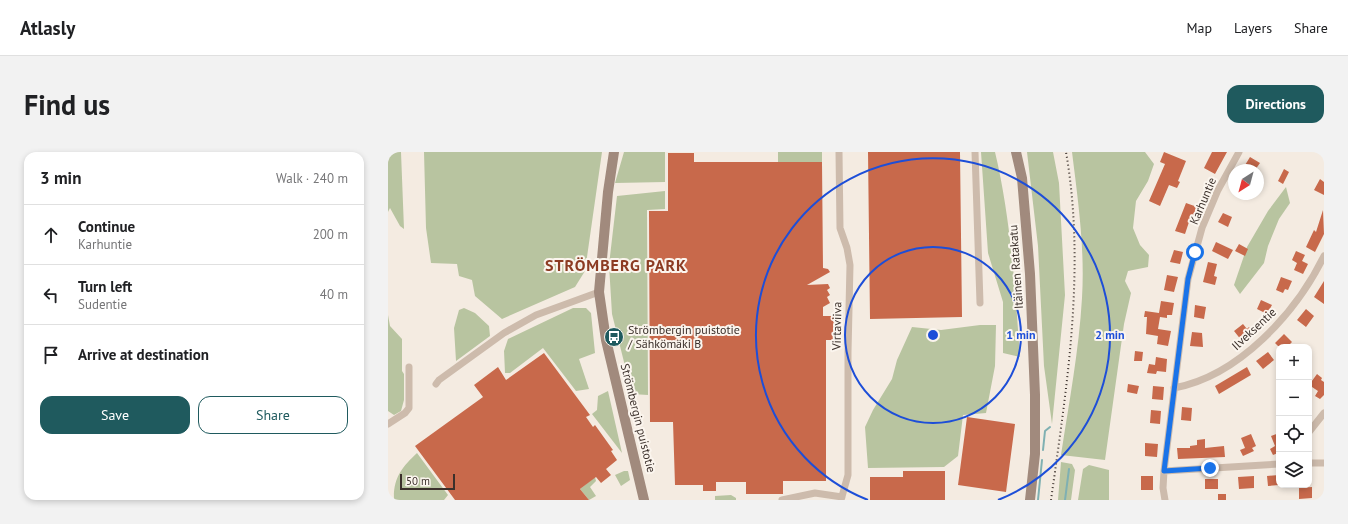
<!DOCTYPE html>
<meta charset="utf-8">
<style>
body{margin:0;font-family:"PT Sans",sans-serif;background:#f2f2f2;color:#202124}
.controls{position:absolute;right:12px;bottom:12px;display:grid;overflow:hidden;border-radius:8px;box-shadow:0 2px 6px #0003}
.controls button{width:36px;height:36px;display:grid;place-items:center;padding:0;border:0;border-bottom:1px solid #e0e0e0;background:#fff;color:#202124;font:20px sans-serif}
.compass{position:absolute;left:840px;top:12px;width:36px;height:36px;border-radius:50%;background:#fff;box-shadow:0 2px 6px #0003;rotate:216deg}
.scale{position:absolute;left:12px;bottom:10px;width:55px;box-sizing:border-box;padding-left:4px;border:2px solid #3b302b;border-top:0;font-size:11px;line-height:14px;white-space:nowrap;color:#3b302b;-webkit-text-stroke:3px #fbf5ee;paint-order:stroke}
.stop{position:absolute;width:12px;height:12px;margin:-9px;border:3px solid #1a73e8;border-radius:50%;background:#fff}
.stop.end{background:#1a73e8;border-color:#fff;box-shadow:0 1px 4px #0008}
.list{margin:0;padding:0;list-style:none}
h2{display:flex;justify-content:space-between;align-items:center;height:52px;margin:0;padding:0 16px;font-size:17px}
h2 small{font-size:13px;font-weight:400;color:#757577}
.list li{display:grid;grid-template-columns:26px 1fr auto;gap:12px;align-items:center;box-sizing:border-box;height:60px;padding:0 16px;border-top:1px solid #e0e0e0}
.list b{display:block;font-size:15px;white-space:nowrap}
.list p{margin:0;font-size:13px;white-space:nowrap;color:#757577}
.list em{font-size:13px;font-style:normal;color:#757577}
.actions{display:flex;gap:8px;padding:12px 16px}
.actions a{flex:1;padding:9px 0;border:1px solid #1f5a5e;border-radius:12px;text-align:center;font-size:14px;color:#1f5a5e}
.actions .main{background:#1f5a5e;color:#fff}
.icon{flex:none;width:22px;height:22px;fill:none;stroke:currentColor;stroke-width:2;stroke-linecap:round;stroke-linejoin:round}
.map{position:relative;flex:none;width:936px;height:348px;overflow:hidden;border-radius:12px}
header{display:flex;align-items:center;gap:24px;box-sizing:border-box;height:56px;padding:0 20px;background:#fff;border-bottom:1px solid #e0e0e0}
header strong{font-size:19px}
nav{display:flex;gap:22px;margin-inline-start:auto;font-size:14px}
.intro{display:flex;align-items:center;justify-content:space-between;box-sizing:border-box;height:96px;padding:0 24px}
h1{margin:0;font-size:28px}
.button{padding:10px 18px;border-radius:12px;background:#1f5a5e;color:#fff;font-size:14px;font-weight:700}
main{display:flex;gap:24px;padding:0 24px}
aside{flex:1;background:#fff;border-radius:12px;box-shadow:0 2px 6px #0003}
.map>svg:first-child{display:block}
.green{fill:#b8c4a0}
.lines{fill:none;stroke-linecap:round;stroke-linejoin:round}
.stream{stroke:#7fb0b2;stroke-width:2}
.building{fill:#c8694b}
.street{stroke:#cdbbac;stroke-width:7}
.secondary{stroke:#a18a7d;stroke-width:10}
.rail{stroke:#3b302b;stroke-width:2;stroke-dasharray:1 3;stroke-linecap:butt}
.route{stroke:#1a73e8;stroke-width:5}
.ring{fill:none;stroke:#1d4ed8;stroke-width:2}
.labels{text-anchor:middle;stroke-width:4;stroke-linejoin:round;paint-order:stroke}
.street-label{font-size:12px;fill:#3b302b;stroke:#fbf5ee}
.poi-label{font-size:12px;fill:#3b302b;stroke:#fbf5ee;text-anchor:start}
.district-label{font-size:16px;font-weight:bold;letter-spacing:1px;fill:#8c3b22;stroke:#fbf5ee}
.centre{fill:#1d4ed8;stroke:#fbf5ee;stroke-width:2}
.ring-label{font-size:12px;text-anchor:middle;font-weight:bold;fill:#1d4ed8;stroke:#fbf5ee;stroke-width:4;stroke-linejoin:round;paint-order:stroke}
</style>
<header>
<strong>Atlasly</strong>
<nav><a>Map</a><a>Layers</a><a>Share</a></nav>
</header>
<div class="intro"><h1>Find us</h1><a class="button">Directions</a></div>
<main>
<aside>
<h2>3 min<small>Walk · 240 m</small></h2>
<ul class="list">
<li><svg class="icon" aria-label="ahead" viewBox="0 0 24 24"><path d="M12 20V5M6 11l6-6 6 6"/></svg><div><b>Continue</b><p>Karhuntie</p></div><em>200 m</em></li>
<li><svg class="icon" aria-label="left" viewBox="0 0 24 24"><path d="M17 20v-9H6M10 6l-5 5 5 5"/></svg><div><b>Turn left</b><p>Sudentie</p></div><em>40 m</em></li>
<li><svg class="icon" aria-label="arrive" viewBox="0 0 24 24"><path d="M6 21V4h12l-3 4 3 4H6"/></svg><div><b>Arrive at destination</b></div></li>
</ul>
<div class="actions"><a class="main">Save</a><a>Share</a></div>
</aside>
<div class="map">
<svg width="936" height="348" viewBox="0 0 936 348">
<rect width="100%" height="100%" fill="#f4ebe1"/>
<!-- green -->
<path class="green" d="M0,0H13L16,77L12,74L2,56L0,60Z
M36,0H214L197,119L187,135L114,167L87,144L84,128L71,124L69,112L43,111L38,76Z
M236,0H277V30L227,31Z
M390,0H434V10H390Z
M593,0H607C623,67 627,137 632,205L615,201V150L600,101Z
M639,0H665L671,31L677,143L664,272L656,214L650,94Z
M684,0H757L766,12L760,29L748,49L745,76L752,93L761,103L760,115L740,119L737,129L743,141L736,172L717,308L673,303C681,251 691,198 694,146C697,97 690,48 684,0Z
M898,35L902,51L891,67L880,94L876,111L852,142L846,133L859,95L880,59Z
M277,39V57L259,58L260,243L244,242L224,162L221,113L229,44Z
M76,156L87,161L101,174L102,184L68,209L66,176L71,158Z
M185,156H198L203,161L207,201L191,207L201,237L188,239L155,196L122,221H117L116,199L120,187Z
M0,163L2,174L14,187V219L16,222V248L13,259L6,263L0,259Z
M592,173H608L607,214L598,261L575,263L570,304L556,315L480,316L477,275L485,258L504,227L509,208L524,175L553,178Z
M220,239L234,301L204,262L209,258L210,244Z
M29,301L60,343L56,348H6C5,326 14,315 29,301Z
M673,310L684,312L687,318L683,348H670Z
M701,313L721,318V348H690L695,317Z
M236,319H240L242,328L233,334L227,323Z
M207,325L208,329L202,335L208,344L201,348L192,337Z
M343,343L348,346V348H327V344Z"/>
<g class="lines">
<!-- stream -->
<path class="stream" d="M655,298L657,279L662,275
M650,348L654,308
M677,348L681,317"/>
</g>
<!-- building -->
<path class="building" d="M480,0H572L574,165L482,167Z
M776,0L798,9L790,29L792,30L789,36L781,33L772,54L761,49L777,12L772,10Z
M824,0H839L827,22L816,16Z
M280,1H306V10H434L435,116L440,117L442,120L419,133L440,132L442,136L439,138L442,143L439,145L442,151L435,155V164H450V188H438V329H395V342H358V330H328V339H315V333H287L285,270H262L261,59H280Z
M862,5L872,11L867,18H854Z
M896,17L901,20L895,32L890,29Z
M932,27L936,30V43L926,38Z
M798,51L812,56L809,66L803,64L797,82L787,79Z
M935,58L936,82L927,100L918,95L926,78L928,80Z
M835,61L844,65L840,75L830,70Z
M828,90L845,98L840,107L824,99Z
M851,92L860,97L857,104L847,99Z
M786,98L795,100L792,112L782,110Z
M908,99L917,103L914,109L920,112L915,122L906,118L909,111L904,108Z
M820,110L829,112L826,124L829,125L827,133L815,130Z
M779,123L790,125L786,140L776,138Z
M893,125L904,129L900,138L897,137L895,141L888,138Z
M936,129V152L926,145Z
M873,148L884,153L879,162L869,157Z
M773,149L786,151L784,163H779V166L772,165L770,177L783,179L780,194L769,192L770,184L758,182L759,165H756L757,159L771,161Z
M807,153L818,155L816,167L806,165Z
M918,157L926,164L918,175L909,168Z
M855,172L859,177L861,175L865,180L854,189L846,179Z
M804,180L814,181L815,195L802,194Z
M896,182L904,190L899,195H891L887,191Z
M747,199L755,200L754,209H746Z
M880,200L886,208L875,217L868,209Z
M156,201L202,263L198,265L205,275L207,273L225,298L223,299L229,308L218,317L223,323L213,331L208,325L192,337L201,348H67L27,294L95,245L86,233L110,215L118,228Z
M768,205L779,207L778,220L769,219L768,222L759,221L761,212L767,213Z
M859,215L863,223L831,242L827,234Z
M929,222L934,226L933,228L936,230V243L932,247L927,244L930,239L921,233Z
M740,232L751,234L749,242L739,240Z
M765,234L776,235L775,248L764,247Z
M794,255L804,256L803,269L793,268Z
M763,258L773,259L772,272L762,271Z
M579,265L627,272L618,340L570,333Z
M891,281V303L890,301L885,303L882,297L887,294L883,284Z
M863,282L868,294L864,296L866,299L855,304L852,298L857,296L853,286Z
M817,287V296L836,294L837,305L790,307L789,296H802V294L809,293V288Z
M757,291L770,292L769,305L757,304Z
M515,319H557V348H482V325H515Z
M891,323V333L880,334L879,324Z
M753,324H765V338H753Z
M866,324V336L851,337L850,325Z
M817,327H830V337H817Z
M924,335V346L911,347V336Z
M830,342H838V348H830Z"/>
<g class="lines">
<!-- street -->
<path class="street" d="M451,0L452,76L459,96L462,113L460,200V323L453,348
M587,0L592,151
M48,232L51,228L116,181L148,163L211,140
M786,236C851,224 908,161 936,104
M0,272L17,261L21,256V215
M921,280L936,261
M921,311H936
M776,319L891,312
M394,348L427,341L454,345
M777,348L775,336L776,319L800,127L814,76L830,38L851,0"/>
<!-- secondary -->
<path class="secondary" d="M226,0L220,40L211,140L218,188L256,348
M628,0L634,26L642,122L647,243V302L642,348"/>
<!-- rail -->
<path class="rail" d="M663,348C679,233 698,116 678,0"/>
</g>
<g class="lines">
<!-- route -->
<path class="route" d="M807,100L800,127L776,319L822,316"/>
</g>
<!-- distance rings -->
<g class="ring">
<circle cx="545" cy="183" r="88"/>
<path d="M480 348A177 177 0 1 1 610 348"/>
</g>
<!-- icons -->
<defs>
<g id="bus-disc" transform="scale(1)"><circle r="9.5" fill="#1f5a5e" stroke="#fbf5ee"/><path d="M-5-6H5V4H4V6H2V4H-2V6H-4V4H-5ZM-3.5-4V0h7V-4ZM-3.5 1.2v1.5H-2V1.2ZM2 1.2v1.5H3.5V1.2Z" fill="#fff"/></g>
</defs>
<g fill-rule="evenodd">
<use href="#bus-disc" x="226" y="185"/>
</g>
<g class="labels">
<!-- street labels -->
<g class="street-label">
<text transform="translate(815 49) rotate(-67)" y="4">Karhuntie</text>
<text transform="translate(628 115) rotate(-94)" y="4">Itäinen Ratakatu</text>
<text transform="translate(449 174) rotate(-89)" y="4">Virtaviiva</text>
<text transform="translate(866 177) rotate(-43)" y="4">Ilveksentie</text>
<text transform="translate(250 266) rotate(76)" y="4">Strömbergin puistotie</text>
</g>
<!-- poi labels -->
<g class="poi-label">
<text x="240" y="182">Strömbergin puistotie<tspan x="240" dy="14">/ Sähkömäki B</tspan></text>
</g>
<!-- district labels -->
<g class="district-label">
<text x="228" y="119">STRÖMBERG PARK</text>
</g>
</g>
<circle cx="545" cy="183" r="6" class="centre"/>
<g class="ring-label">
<text x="633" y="187">1 min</text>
<text x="722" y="187">2 min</text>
</g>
</svg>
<div class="controls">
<button>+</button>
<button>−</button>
<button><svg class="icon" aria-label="locate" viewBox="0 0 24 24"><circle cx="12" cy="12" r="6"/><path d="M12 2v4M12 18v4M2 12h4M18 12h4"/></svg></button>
<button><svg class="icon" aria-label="layers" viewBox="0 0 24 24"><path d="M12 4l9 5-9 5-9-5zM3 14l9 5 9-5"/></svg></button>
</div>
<svg class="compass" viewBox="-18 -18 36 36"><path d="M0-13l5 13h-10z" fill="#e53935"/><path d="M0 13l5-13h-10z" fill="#757577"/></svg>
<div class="scale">50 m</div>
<div class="stop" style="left:807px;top:100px"></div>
<div class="stop end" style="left:822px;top:316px"></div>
</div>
</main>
